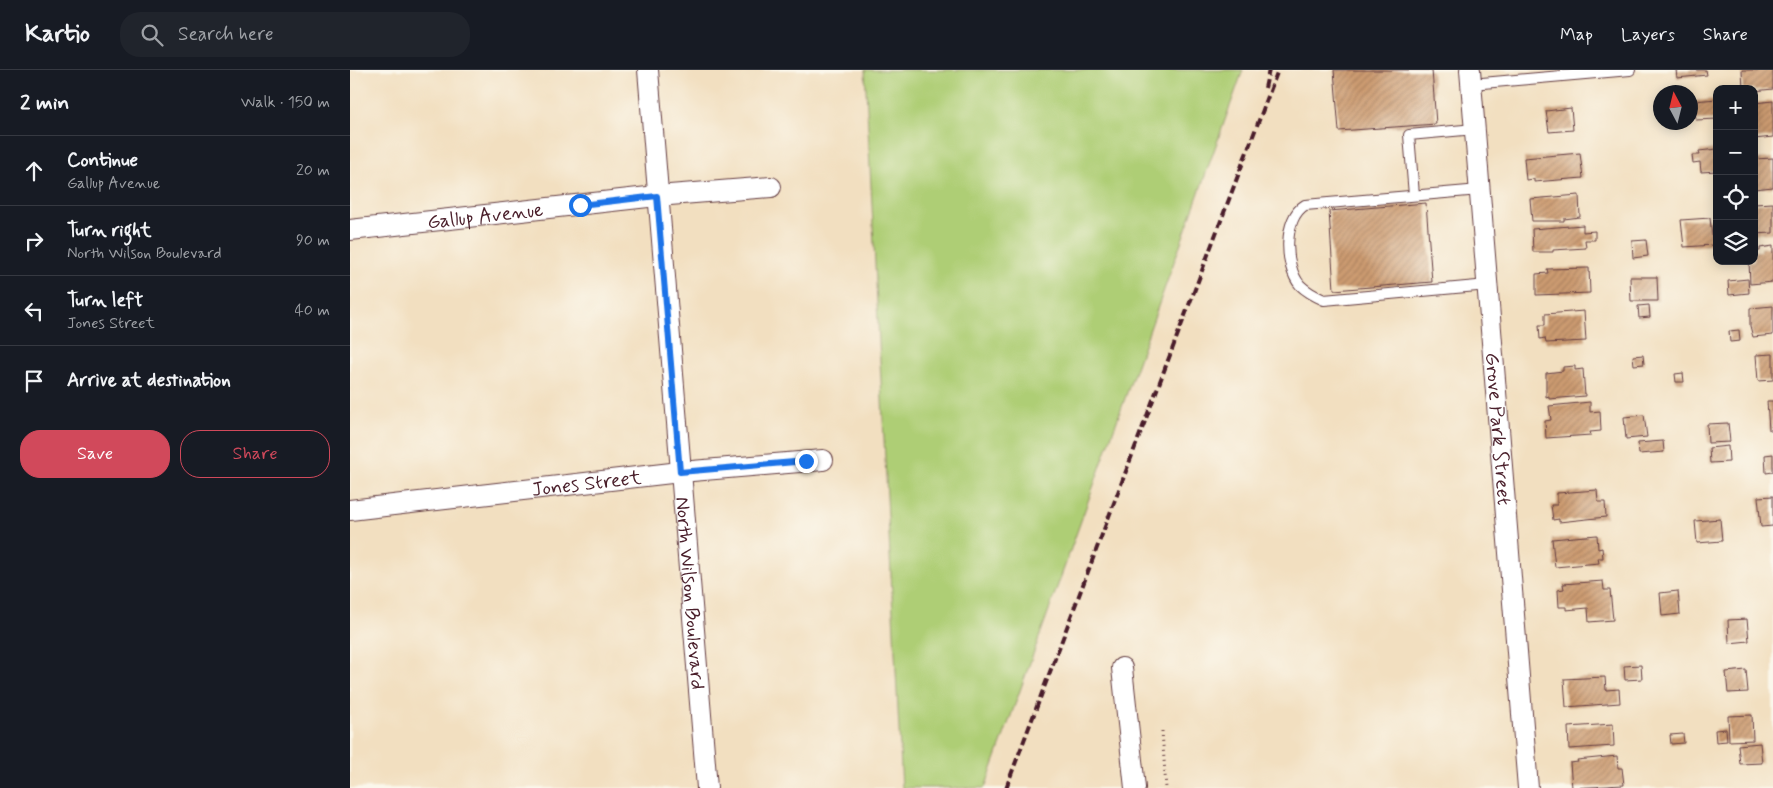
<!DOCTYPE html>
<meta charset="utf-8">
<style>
body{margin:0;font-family:Mynerve,sans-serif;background:#20242c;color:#f1f3f6}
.controls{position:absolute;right:15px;top:15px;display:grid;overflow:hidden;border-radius:10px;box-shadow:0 2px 12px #0003}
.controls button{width:45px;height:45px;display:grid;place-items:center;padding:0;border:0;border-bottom:1px solid #363941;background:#171b24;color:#f1f3f6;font:25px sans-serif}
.compass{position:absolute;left:1303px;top:15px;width:45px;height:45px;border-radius:50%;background:#171b24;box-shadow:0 2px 12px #0003;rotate:353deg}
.stop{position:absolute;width:15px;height:15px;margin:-11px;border:4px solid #1a73e8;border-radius:50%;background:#fff}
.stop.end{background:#1a73e8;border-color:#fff;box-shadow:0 1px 5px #0008}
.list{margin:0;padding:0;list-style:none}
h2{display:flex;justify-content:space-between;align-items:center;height:65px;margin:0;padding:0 20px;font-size:21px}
h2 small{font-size:16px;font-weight:400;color:#9ea1a6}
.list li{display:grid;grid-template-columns:32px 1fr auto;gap:15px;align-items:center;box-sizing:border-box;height:70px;padding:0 20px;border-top:1px solid #363941}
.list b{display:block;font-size:19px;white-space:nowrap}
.list p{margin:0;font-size:16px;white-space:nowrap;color:#9ea1a6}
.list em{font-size:16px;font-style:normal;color:#9ea1a6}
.actions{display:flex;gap:10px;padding:15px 20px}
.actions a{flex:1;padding:11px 0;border:1px solid #d1495b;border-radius:20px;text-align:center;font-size:18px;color:#d1495b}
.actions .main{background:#d1495b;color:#fff}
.icon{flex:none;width:28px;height:28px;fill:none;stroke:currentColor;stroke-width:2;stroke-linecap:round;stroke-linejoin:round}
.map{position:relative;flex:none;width:1423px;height:718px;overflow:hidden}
header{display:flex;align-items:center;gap:30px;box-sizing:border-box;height:70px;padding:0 25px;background:#171b24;border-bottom:1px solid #363941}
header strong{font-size:24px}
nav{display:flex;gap:28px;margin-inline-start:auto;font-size:18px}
.search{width:350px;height:45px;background:#20242c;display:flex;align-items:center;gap:12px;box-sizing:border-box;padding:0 18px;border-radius:20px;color:#9ea1a6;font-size:19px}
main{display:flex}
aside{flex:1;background:#171b24}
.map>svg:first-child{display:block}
.green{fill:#aece75;stroke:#7c7650}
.building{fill:url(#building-hatch)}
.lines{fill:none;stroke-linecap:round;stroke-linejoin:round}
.lane-casing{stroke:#633c41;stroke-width:12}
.street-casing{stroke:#633c41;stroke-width:22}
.path{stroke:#633c41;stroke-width:3;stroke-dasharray:1 4;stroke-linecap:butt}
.lane{stroke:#fff;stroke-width:10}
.street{stroke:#fff;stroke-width:20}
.rail{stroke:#4a1f2b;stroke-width:4;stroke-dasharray:8 4;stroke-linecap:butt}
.route{stroke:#1a73e8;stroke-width:6}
.labels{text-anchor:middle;stroke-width:4;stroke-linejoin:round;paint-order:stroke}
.street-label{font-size:20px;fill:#4a1f2b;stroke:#fbf7ec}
</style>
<header>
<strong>Kartio</strong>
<div class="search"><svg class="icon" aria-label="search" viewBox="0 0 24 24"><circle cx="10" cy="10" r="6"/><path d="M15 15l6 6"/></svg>Search here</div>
<nav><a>Map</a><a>Layers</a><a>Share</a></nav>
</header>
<main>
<aside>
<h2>2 min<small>Walk · 150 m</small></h2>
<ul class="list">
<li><svg class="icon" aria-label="ahead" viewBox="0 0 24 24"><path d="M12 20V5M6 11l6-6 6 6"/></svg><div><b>Continue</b><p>Gallup Avenue</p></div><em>20 m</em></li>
<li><svg class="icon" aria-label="right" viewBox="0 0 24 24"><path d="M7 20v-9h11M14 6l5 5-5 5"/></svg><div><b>Turn right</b><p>North Wilson Boulevard</p></div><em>90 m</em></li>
<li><svg class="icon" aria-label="left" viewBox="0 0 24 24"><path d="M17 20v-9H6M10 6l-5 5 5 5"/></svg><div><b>Turn left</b><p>Jones Street</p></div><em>40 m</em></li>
<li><svg class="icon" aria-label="arrive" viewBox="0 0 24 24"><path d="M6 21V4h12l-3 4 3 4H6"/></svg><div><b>Arrive at destination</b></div></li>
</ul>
<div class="actions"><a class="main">Save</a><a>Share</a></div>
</aside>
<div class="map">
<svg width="1423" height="718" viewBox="0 0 1423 718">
<defs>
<pattern id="building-hatch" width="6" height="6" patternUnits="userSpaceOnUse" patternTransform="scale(1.25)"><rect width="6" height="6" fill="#cc9b71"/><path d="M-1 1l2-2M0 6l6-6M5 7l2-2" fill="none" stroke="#a87e5d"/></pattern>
</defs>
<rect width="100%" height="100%" fill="#fbf7ec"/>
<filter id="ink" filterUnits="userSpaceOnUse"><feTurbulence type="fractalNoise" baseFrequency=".02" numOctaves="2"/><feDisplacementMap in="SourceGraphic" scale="10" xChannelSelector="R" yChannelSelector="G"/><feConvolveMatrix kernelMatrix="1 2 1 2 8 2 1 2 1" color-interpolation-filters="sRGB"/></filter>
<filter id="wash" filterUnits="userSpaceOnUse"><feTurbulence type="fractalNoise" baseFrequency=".0096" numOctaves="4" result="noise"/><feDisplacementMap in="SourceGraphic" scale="20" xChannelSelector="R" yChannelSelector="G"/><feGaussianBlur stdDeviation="1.12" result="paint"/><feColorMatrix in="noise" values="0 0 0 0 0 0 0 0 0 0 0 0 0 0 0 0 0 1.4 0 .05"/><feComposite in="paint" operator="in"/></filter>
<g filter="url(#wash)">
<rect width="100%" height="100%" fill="#f2dfc0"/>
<!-- green -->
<path class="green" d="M515,0H893L635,718H552Z"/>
<g id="blocks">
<!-- building -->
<path class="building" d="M984,0H1082L1086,54L989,61Z
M1326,0H1356L1357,5L1327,8Z
M1392,0H1423V19L1404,21V19H1393Z
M1367,29V49L1346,50L1344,31Z
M1423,31V67L1404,69V33Z
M1221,38L1223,60L1199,62L1196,41Z
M1367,79V101L1351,102L1350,92L1343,93L1342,85H1350L1349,81Z
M1230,83L1233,108L1184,112V109L1176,110L1174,88Z
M1423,88V117L1404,119V89Z
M1229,125L1230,147L1214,149V151H1182L1180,129Z
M1076,133L1082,212L984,220L979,141Z
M1423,133V163L1404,164V134Z
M1360,148L1363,175L1334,177L1331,150Z
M1233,155V162L1245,161V170H1235L1236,178L1203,180V182H1183L1182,159Z
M1296,170L1298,186L1283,188L1282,171Z
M1423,176V212L1400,214L1399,191H1404V181H1410V178Z
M1239,198L1240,223L1186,225V204L1198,203L1197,199Z
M1280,207H1307L1308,231H1281Z
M1398,209L1399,223L1379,225L1378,211Z
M1299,235L1300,247L1289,248L1288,236Z
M1423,236V265L1403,267L1400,256V238Z
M1234,241L1236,271L1196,273L1195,268L1190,269L1189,255H1195V244Z
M1389,260L1390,271L1380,272L1379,261Z
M1423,284V310L1408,311L1406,285Z
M1293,285L1294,294L1284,295L1283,286Z
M1225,296V300L1233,299L1235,326L1199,329V326L1196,327V303L1213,301V297Z
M1333,303L1334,312H1326L1325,304Z
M1417,331H1423V360H1419Z
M1240,332V342L1250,341L1251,361L1240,362L1241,365L1196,368L1195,351L1201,350L1199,336Z
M1294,345L1297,367L1276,369L1274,347Z
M1378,353L1380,372L1358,373L1357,354Z
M1313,371L1314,382L1289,384L1288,373Z
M1378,376L1379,392L1360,393L1359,378Z
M1423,384V402L1416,403L1415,385Z
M1247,420L1248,432H1255L1256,447L1209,452V449L1203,450L1201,435H1207V423Z
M1423,426V456L1411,457L1408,427Z
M1370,449L1372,471L1347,473L1345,451Z
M1247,465L1248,479L1252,478L1253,488H1248L1249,493L1205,497L1202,469Z
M1253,511L1254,520H1260L1263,550L1239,552L1238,538L1216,540V537H1209L1208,520L1214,519L1213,514Z
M1328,521L1330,544L1312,546L1310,523Z
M1397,549L1399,571L1379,573L1378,550Z
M1291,595L1292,609L1275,610L1274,596Z
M1396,600L1398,622L1378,623L1376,602Z
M1255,607L1256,620L1269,619L1270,633L1216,637L1214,609Z
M1402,645L1403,670L1379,671L1378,646Z
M1263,654L1264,676L1219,679L1218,657Z
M1376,659L1377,671L1366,672L1365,660Z
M1333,664L1334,673L1321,674L1320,665Z
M1410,673L1412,693L1390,694L1388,675Z
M1267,686L1268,698H1272L1274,715L1222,718L1220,693L1228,692L1227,690Z"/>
</g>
</g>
<g filter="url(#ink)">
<use href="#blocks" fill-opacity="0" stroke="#633c41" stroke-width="1"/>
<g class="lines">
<!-- lane casing -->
<g class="lane-casing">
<path id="lane" d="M1121,14L1280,0
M1130,120L955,135C933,148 934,196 950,215C957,222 965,226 974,230L1138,215
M1064,125L1059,65L1125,59"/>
</g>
<!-- street casing -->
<g class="street-casing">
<g id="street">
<path id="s1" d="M298,0L357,718"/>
<path id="s2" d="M1120,0L1178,718"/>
<path id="s3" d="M0,160L307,126L421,117"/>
<path id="s4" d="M0,440L330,402L473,390"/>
<path d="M772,598L785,718"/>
</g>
</g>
<!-- path -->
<path class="path" d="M812,661L816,718"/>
<!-- lane -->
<use href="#lane" class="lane"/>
<!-- street -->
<use href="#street" class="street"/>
<!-- rail -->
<path class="rail" d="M915,18L919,0
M656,718L928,0"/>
</g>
</g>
<g class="lines" filter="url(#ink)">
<!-- route -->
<path class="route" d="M230,135L307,126L330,402L456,391"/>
</g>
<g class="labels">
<!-- street labels -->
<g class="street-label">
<text dy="7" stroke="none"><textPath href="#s3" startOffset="136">Gallup Avenue</textPath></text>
<text dy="7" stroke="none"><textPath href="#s2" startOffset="360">Grove Park Street</textPath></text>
<text dy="7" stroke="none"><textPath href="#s4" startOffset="238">Jones Street</textPath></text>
<text dy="7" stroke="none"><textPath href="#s1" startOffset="525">North Wilson Boulevard</textPath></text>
</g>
</g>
</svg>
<div class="controls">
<button>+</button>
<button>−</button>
<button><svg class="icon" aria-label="locate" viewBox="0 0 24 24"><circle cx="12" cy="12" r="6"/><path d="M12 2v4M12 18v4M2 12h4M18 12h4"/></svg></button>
<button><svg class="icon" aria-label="layers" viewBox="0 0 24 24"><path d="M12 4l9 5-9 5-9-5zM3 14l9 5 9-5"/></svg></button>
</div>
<svg class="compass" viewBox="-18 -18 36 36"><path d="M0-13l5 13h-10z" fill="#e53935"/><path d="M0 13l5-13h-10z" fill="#9ea1a6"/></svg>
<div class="stop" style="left:230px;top:135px"></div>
<div class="stop end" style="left:456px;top:391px"></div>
</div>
</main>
